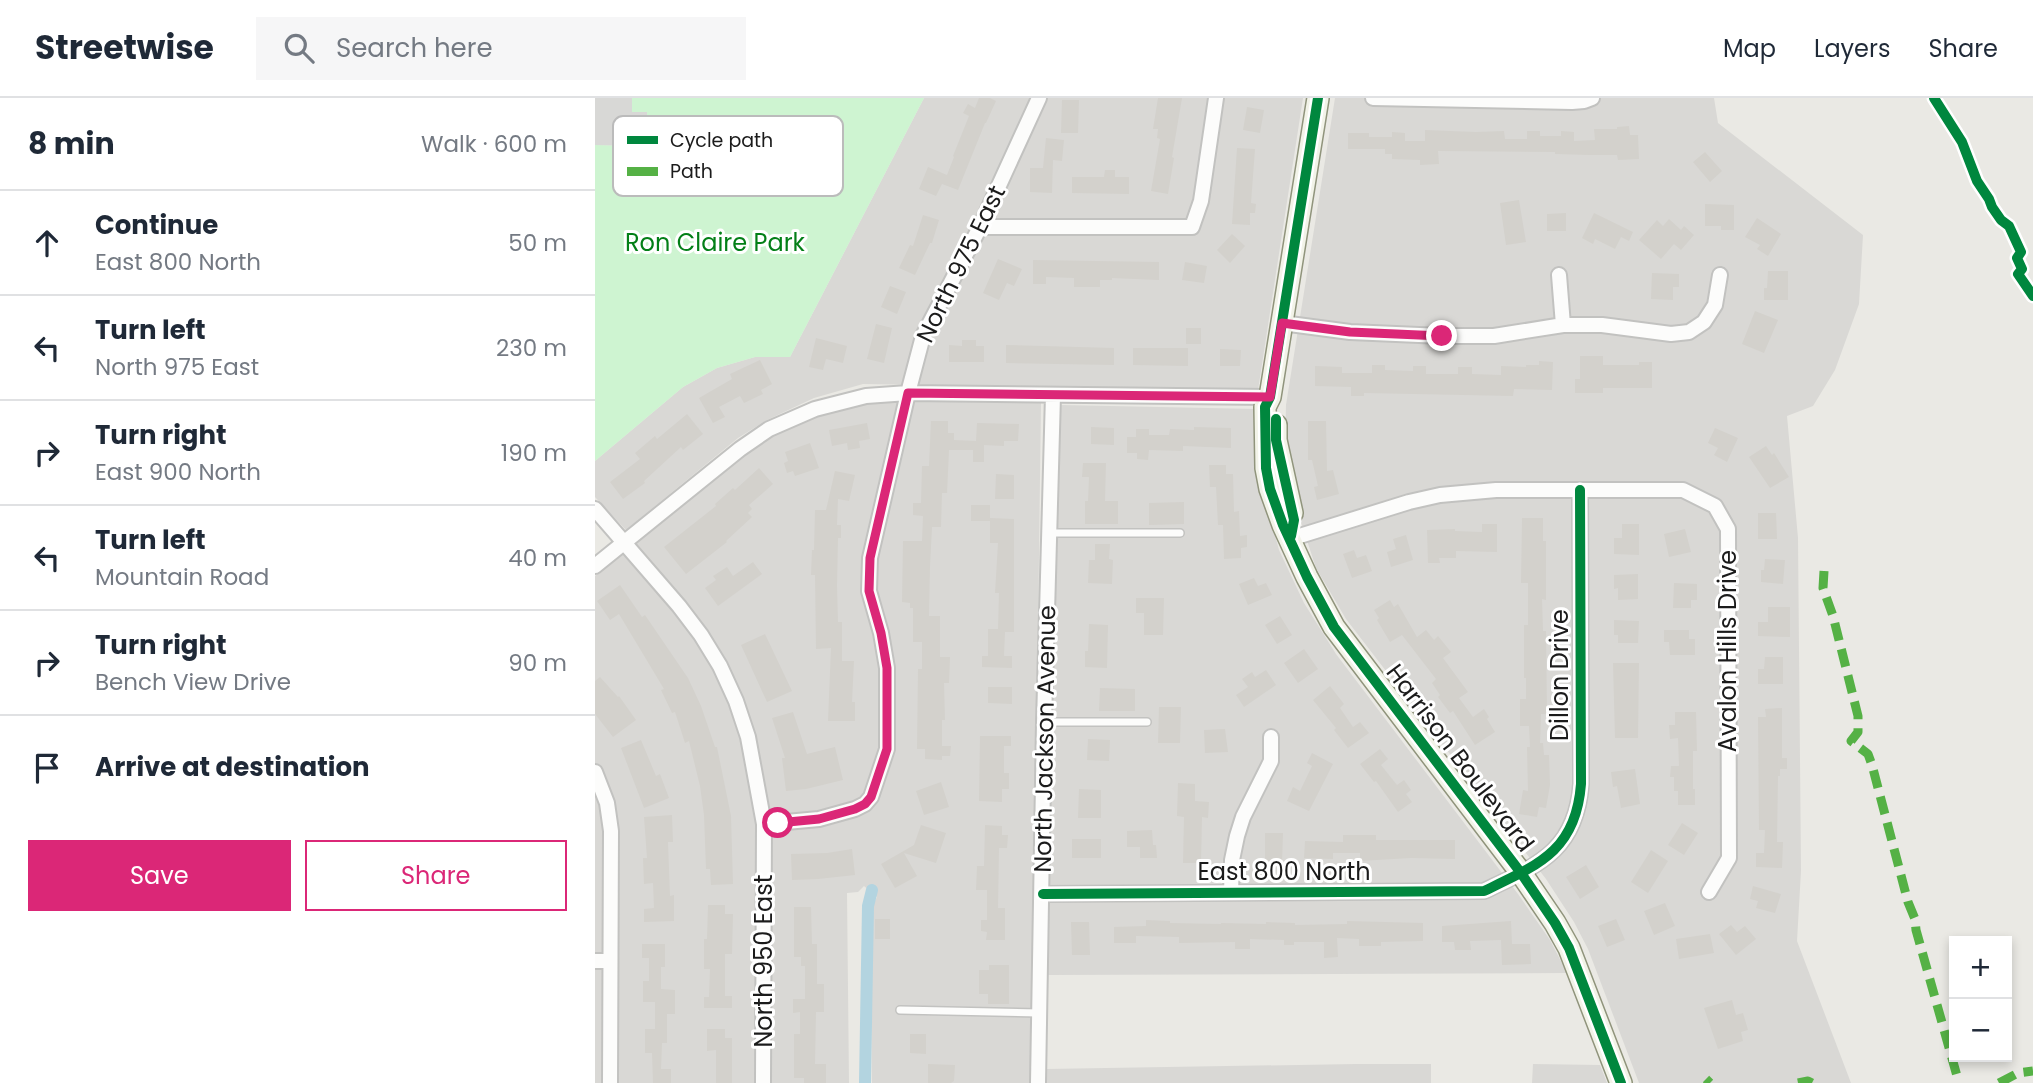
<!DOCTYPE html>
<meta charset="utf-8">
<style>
body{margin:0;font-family:Poppins,sans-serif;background:#f6f6f7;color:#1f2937}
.controls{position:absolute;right:21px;bottom:21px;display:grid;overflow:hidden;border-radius:0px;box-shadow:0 4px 10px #0003}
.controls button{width:63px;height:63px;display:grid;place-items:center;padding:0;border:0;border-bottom:2px solid #e0e1e3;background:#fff;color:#1f2937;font:35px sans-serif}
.stop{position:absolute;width:21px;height:21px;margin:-16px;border:5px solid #db2777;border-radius:50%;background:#fff}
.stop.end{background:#db2777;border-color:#fff;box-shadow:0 2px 7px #0008}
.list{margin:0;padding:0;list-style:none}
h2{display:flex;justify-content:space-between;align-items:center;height:91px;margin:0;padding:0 28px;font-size:30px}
h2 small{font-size:23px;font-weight:400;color:#747a83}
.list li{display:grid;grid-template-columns:46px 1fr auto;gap:21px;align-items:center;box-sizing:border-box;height:105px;padding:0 28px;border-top:2px solid #e0e1e3}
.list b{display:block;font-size:26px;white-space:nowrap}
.list p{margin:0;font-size:23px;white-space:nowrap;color:#747a83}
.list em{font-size:23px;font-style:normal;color:#747a83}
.actions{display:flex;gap:14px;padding:21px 28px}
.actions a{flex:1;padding:16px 0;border:2px solid #db2777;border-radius:0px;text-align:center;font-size:24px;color:#db2777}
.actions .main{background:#db2777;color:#fff}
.icon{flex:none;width:38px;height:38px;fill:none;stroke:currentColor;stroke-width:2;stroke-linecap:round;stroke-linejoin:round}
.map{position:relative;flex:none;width:1438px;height:985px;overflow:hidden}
header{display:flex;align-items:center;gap:42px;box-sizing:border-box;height:98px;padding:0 35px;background:#fff;border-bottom:2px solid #e0e1e3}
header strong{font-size:33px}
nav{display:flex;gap:38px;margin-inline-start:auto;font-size:24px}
.search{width:490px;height:63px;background:#f6f6f7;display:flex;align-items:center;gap:18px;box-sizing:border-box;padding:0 24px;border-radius:0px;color:#747a83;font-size:26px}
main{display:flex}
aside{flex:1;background:#fff}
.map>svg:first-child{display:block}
.residential{fill:#d9d8d5}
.park{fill:#cef4d1}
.parking{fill:#d8d8d6}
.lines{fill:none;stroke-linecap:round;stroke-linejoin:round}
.canal{stroke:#b3d4e0;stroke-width:12}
.building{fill:#d3d1cc}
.lane-casing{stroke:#c2c2c0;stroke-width:10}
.street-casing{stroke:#c2c2c0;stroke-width:18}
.secondary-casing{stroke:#90947c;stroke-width:24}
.lane{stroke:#fcfcfb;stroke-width:7}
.street{stroke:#fcfcfb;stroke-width:14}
.secondary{stroke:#f2f3e8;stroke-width:21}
.quiet{stroke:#55b145;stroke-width:9;stroke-dasharray:18 9;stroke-linecap:butt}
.cycleway-casing{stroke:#fff;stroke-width:15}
.cycleway{stroke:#00873e;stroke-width:10}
.route{stroke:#db2777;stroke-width:9}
.labels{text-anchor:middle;stroke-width:6;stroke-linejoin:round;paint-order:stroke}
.park-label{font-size:24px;fill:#037f17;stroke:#fff}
.street-label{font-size:24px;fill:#1b1b1b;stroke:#fff}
.key{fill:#fff;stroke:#bbb;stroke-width:2}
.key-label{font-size:19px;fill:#1b1b1b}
</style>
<header>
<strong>Streetwise</strong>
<div class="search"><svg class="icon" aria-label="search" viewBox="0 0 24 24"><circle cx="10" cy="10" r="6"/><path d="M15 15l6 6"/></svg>Search here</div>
<nav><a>Map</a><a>Layers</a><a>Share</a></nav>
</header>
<main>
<aside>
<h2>8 min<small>Walk · 600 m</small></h2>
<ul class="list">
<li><svg class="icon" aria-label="ahead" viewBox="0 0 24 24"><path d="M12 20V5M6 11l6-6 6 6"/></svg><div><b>Continue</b><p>East 800 North</p></div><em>50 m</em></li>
<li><svg class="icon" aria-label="left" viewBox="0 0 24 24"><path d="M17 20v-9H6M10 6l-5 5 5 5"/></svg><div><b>Turn left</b><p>North 975 East</p></div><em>230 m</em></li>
<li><svg class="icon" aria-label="right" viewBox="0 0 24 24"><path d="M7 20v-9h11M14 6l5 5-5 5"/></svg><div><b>Turn right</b><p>East 900 North</p></div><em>190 m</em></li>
<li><svg class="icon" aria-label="left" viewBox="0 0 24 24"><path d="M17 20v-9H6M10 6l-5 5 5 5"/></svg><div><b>Turn left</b><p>Mountain Road</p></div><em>40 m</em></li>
<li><svg class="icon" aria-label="right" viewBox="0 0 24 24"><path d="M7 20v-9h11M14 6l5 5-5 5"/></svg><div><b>Turn right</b><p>Bench View Drive</p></div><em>90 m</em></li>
<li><svg class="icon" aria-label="arrive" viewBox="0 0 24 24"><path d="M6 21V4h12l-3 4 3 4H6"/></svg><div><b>Arrive at destination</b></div></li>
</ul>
<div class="actions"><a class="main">Save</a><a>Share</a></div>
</aside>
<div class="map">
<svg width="1438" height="985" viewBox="0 0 1438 985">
<rect width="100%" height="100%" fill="#eae9e4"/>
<!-- residential -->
<path class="residential" d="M329,0H708L663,292L268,286L219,300L172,322L143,340L31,432L0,399V363L88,289L122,270L160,259H195Z
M740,0H1119L1123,25L1268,137L1264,206L1240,272L1218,308L1192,318L1203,440L1206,773L1202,843L1256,985H1044L993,851L979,824L951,781L751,521L721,470L703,415L690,353L691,307Z
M275,303L446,305L437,985H277L276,811L282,799L269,788L263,794L252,795L254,985H0V478L139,361L174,337L225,314Z
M466,307L662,311L669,396L684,452L709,505L741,556L923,796L955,842L972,875L453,877L458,497Z
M761,966H836V985H450L451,971Z
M938,966L1005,967L1012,985H937Z"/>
<!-- park -->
<path class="park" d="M37,0H329L195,259H160L122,270L88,289L0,363V47L51,48V14H37Z"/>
<!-- parking -->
<path class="parking" d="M0,0H37V14H52V48L0,47Z"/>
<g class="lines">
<!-- canal -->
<path class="canal" d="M270,985L273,808L277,792"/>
</g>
<!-- building -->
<path class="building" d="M384,0H395L401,3L391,25H390L363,92L347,86L341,98L324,91L333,69L352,77L359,59L358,58L374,18L368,15L373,6L380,10Z
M563,0H587L577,59L579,60L573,96L556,93L565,41L562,40L563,31H558Z
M467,2H484L483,35H466Z
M652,9L669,12L665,35L648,32Z
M1034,28L1035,37H1043L1044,61L1023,62L1022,57H994L960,56V54L843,53L844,66L825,67V62L797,61V56H790V51H753V35H774V39H797V34L810,35V43H830V32L881,34L909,33L910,41H932V33H945V38H966V33L979,34V43L1000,42L999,31H1022V29Z
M451,40L469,42L467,63L458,62L457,95L435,94V70H448Z
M642,50L660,51L656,105L661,106L660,115H655V127L637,126Z
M1110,54L1127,73L1115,84L1098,64Z
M510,72H520V79H534V96L477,95V79H509Z
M924,102L931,144L911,147L905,105Z
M1110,106L1139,107V132H1126V128H1110Z
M971,115V133H952V116Z
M999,115L1038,134L1034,143L1026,139L1020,151L1000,141L998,146L987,140Z
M328,117L344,122L337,145H335L320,177L304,170L315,147L318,148Z
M1162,120L1186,136L1173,158L1162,151L1165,147L1150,139Z
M1074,121L1086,132L1089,128L1099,137L1086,152L1079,146L1066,161L1044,142L1062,122L1068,128Z
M637,136L650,148L635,165L622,152Z
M403,161L427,171L419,188L412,185L404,202L388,195Z
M438,162L564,164V182L517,180V182H505V189H479V180L451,179V186H438Z
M590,164L612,168L609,185L587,182Z
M1173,173H1193V202H1169V190H1172Z
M1057,175L1084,176V189H1078V202L1056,201Z
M295,188L311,194L302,216L286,209Z
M1160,213L1183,222L1169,255L1147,246Z
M281,226L297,230L289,265L272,261Z
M591,230H606V246H591Z
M221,240L252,248L248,265L231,261L228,272L214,269Z
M367,242H381V248H389V264H354V247L367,248Z
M411,247L519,250V267L411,265Z
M538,250H593V268L538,267Z
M625,251L646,252L645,268H625Z
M985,258H1008V267H1044V264H1057V290H1008V295H980V281H985Z
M165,262L177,286L166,292L168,296L149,305L145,298L124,309L130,319L118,325L104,300L137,281L135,276Z
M944,263L958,264L957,292L919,291L918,298L769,295V298H756V289L720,288V268L747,269V275H777V267H790V272L818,273V268H831V276H863V269H877V276L906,277V268L931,269V267H944Z
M92,316L108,336L88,352L86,349L49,383L50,385L28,401L15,384L45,361L40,355L60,338L62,341Z
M336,323H353V335H359V342L381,343L382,325L424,326L423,343H409V348L389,347V364H378V352H354L352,395H347L346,429H337L335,468L334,518H345V559H355L354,585H349L350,622H347V648H356L355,658H347V662L330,661V651H322L323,571H327V544H318V510H315V505L307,504L308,443H327L328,418L318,417V405H326L327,368H334Z
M713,323H731L732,373L738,372L744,396L722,402L719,389L723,388L717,362H713Z
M272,325L275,341L264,343L265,350L253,352L252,345L237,348L234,332Z
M496,329L519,330V347L496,346Z
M599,329L636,330V350L588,348V353L554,352L553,362L542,361V355H532V339H541V331H554V337H574L575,331L599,332Z
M1120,330L1143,340L1132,364L1119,357L1123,350L1113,345Z
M215,345L224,370L200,378L198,373L192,375L189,365L193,363L190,354Z
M1171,348L1177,357L1179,355L1194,379L1175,390L1154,359Z
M488,365H511L510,403H523V426H490V403H493L494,379H487Z
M614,367H631V376H638L639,414L644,413L645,438L652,437V449L646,450V460L629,461L628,427H623L621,389H615Z
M164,370L178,386L154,407L157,411L153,415L157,419L131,443L132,444L91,476L69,449L121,408L120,406L138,390L140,392Z
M240,373L260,377L254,403L243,401L242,427H246V440H243L242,488L243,524H247V563H259L257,604H260V623H233L236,550L221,551L220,477H216L217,452H219L220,412H231Z
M401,376L419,377V401H400Z
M589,404V426L554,427V405Z
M376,407H395V423H376Z
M1163,415H1181L1182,441H1163Z
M395,420L419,421V534H410L409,558H417V570L387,569V558H393V531H403L404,495H400L403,445H395Z
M927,420H948V443H951V502L947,501L948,533H951L952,616H946L945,645H948L949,657H954L955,687L951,710L944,709L942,719L924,716L928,692L933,693L932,649H935L934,628H925V601H931V580H929V527H933V485H926Z
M887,426H902V454L861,453V460H844L845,465H833L832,432L860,431V433L887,434Z
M1027,426H1044V457L1019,456V440H1027Z
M1090,431L1096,454L1074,459L1069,436Z
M811,437L818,462L796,469L792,454L801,451L798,441Z
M500,446H515L514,461L518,462L517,486L493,485L494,462H500Z
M759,452L762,460L771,457L777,473L757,480L748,456Z
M1170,461L1190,462L1188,486L1166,484V472H1169Z
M158,464L167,476L123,508L110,490L121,482L118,478L132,469L138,478Z
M1043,476V501L1023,502V490L1019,491V477Z
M659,480L663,488L671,485L677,497L653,507L644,486Z
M1079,485L1102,486V502H1096V510H1078Z
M25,487L47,519L50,517L93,580L106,608L120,649H122L136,718L138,786L116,787L115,771H111L109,717L105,688L94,643L90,645L80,614L77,615L66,592L69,591L24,516L15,522L2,503Z
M541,500H569L568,537H549V515H541Z
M795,502L799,509L803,506L822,539L831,532L839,542L843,538L856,554L848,560L873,594L864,600L878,619L889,611L894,619L892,621L900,634L880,647L858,613L855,615L843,599L845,597L837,585L841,581L807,537L795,544L782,522L784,520L779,512Z
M1173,509H1195V539L1163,538V524H1173Z
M685,518L697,537L682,546L670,527Z
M1019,522L1044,523L1043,545H1023V537H1019Z
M494,526L513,527L512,570L490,569V553H493Z
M1069,532H1094V541H1100V557H1075L1074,544H1069Z
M170,536L197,593L172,604L146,547Z
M709,551L723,571L703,585L689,565Z
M1170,559H1188V586H1163V571H1169Z
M1018,565H1044L1043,640H1020Z
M671,572L681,587L649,609L641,597L653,589L647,581L657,574L660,579Z
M5,579L23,599L24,598L41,622L18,639L0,616V583Z
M735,588L749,606L745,610L758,629L765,624L774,635L753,650L739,632L741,630L718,602Z
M393,589H417V606L393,605Z
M505,590L540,591V613H504Z
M564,609H586L585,645H563Z
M1187,610V660H1192V671H1185V678H1183L1182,744H1188L1187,770L1161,769V755H1169L1170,732H1164L1163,619H1171L1170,611Z
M198,614L212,656L240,649L248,682L211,691L191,693L187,660H190L177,620Z
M1080,614H1101L1102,653H1098V691H1100V707H1083V693H1079V679H1075L1076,668H1084L1083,640L1075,641L1074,627H1080Z
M630,631L633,654L610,655L609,632Z
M385,638H416V648H409V675H414V691H407V704L384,703Z
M493,641L515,642L514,663L492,662Z
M46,642L61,678L65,676L74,700L49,710L26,650Z
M785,651L793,661L786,667L802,687L809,682L816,692L811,696L817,704L803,714L781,683L779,684L765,666Z
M717,655L738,666L714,713L692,703L698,689L705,693L717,668L712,665Z
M1040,671L1045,706L1026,710L1022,688L1018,689L1016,674Z
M346,684L354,709L329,717L321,693Z
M583,685L600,686V703L614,704L613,720L607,719L606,765H588L589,719L582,718Z
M484,691L506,692V720H483Z
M77,717L78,744H73L75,798L79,797V823L49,824V811L59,810L58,785L49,786L48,760H52L49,719Z
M1087,725L1103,735L1089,757L1073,747Z
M326,727L351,735L341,765L309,755L322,778L300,790L286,766L319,747Z
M390,727L407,728V737H413L412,750H404L403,810H410V842H391L392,834L386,833V822H392V792H381L382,768H389Z
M557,732L558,747H561L562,760H545V749H532V733Z
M670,735H688L687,765H670Z
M748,737H781V742H860V761L816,760L765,763V755H738V761L709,760L710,743L748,744Z
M477,741H506V760H477Z
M257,751L260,777L223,781L197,782L196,756L232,755Z
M1056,752L1073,763L1053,795L1036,784Z
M991,767L1004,789L985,801L971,779Z
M1158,788L1186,796L1180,815L1161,810L1163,803L1155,801Z
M1070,805L1080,828L1059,837L1049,813Z
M113,807H130V816H138L137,856H130V898H137V910H109V899H114L115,871H109V841H112Z
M199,809H216L217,846H222V886H229V914H221L220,966H231V985H209V980H199V936H205V914L198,915V901H210V868H206V859H199Z
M280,821H295V841H280Z
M1021,821L1030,842L1012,849L1003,828Z
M551,822L575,823V825L626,826V825L671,826V824L700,825V827L752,826V823L828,825V843L786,844V848H764V841L742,840L743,859L729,860V844H699V847H689V842L655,841V851H640V844L584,845V839L541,838V845H519V829L551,828Z
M916,823L917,846H935L936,866L907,867L906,842L875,843L876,852H860L859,844H847V828Z
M476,824H494L495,857H477Z
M1136,827L1142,834L1150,828L1161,841L1141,857L1124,836Z
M1115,836L1119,855L1084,861L1081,841Z
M47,846H70V869H66V891L80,892V916H72V945H67L66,971H76V985H58L57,955H50V931H60V904H48V883H54V860H47Z
M394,867H414V906H393V896H384V872H394Z
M1137,902L1141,917L1148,915L1153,932L1146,934L1148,943L1123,951L1109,910Z
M112,931H130V940H137V985H121V952L112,953Z
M315,936H331V956L315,955Z
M333,966L360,967L359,983L356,985H333Z"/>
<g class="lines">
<!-- lane casing -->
<g class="lane-casing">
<path id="lane" d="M454,435H585
M449,624H552
M305,912L444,915"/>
</g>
<!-- street casing -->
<g class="street-casing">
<path id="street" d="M778,0L977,4L989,3L997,0
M385,129H597L606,103L621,0
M964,177L968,227
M687,225L755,234L847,238H899L968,227H1007L1076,236L1094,234L1109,224L1120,207L1125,177
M0,411L84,508L106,537L125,568L141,603L153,639L169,726L168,985
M695,441L814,404L845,397L901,392H1088L1120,408L1133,431L1134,760L1114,794
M0,468L145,351L174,331L220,311L271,298L313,295L675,299
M0,674L12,705L16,733L15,985
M169,726L224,721L260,711L270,706L276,699L292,651V570L286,535L274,493L275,460L313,295L328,238L385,129L444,0
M636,795L637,762L642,738L648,719L676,663V639
M448,796L889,793C943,767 981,753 986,686L985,392
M0,863H15
M443,985L449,624L458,297"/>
</g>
<!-- secondary casing -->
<g class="secondary-casing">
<path id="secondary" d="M723,0L675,299L670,309L671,370L675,391L688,427L712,479L739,529L926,775L960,825L974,850L1026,985
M681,327V342L697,415"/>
</g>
<!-- lane -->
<use href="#lane" class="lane"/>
<!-- street -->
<use href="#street" class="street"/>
<!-- secondary -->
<use href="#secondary" class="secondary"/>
<!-- quiet -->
<path class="quiet" d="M1229,473L1228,490L1238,518L1263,618V634L1256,643L1273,656L1277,667L1313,804L1320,821L1321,832L1362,978V985
M1111,981L1115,985
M1203,985L1213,983L1217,985
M1404,985L1423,975L1438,973"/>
<!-- cycleway casing -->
<g class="cycleway-casing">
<path id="cycleway" d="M723,0L675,299L670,309L671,370L675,391L688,427L712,479L739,529L926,775L960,825L974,850L1026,985
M1339,0L1367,44L1382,83L1394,101L1397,109L1406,122L1414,128L1426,154L1422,160L1427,171L1423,176L1438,198
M681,321V342L699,422L696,438
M448,796L889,793C943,767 981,753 986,686L985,392"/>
</g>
<!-- cycleway -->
<use href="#cycleway" class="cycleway"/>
</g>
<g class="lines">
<!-- route -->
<path class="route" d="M183,725L224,721L260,711L270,706L276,699L292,651V570L286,535L274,493L275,460L313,295L675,299L687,225L755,234L847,238"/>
</g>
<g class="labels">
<!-- park labels -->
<g class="park-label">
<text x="120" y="153">Ron Claire Park</text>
</g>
<!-- street labels -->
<g class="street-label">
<text transform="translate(366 166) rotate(-64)" y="8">North 975 East</text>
<text transform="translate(1133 553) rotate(-90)" y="8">Avalon Hills Drive</text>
<text transform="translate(965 577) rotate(-90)" y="8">Dillon Drive</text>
<text transform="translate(450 641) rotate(-89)" y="8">North Jackson Avenue</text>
<text transform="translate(865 660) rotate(53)" y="8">Harrison Boulevard</text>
<text x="689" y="782">East 800 North</text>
<text transform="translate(169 863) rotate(-90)" y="8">North 950 East</text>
</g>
</g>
<!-- legend -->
<rect x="18" y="18" width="230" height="80" rx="10" class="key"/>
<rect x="32" y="38" width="31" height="8" fill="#00873e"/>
<rect x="32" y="69" width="31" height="9" fill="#55b145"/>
<g class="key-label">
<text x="75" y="49">Cycle path</text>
<text x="75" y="80">Path</text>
</g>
</svg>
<div class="controls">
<button>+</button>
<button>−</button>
</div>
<div class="stop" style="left:183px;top:725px"></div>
<div class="stop end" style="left:847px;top:238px"></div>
</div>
</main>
